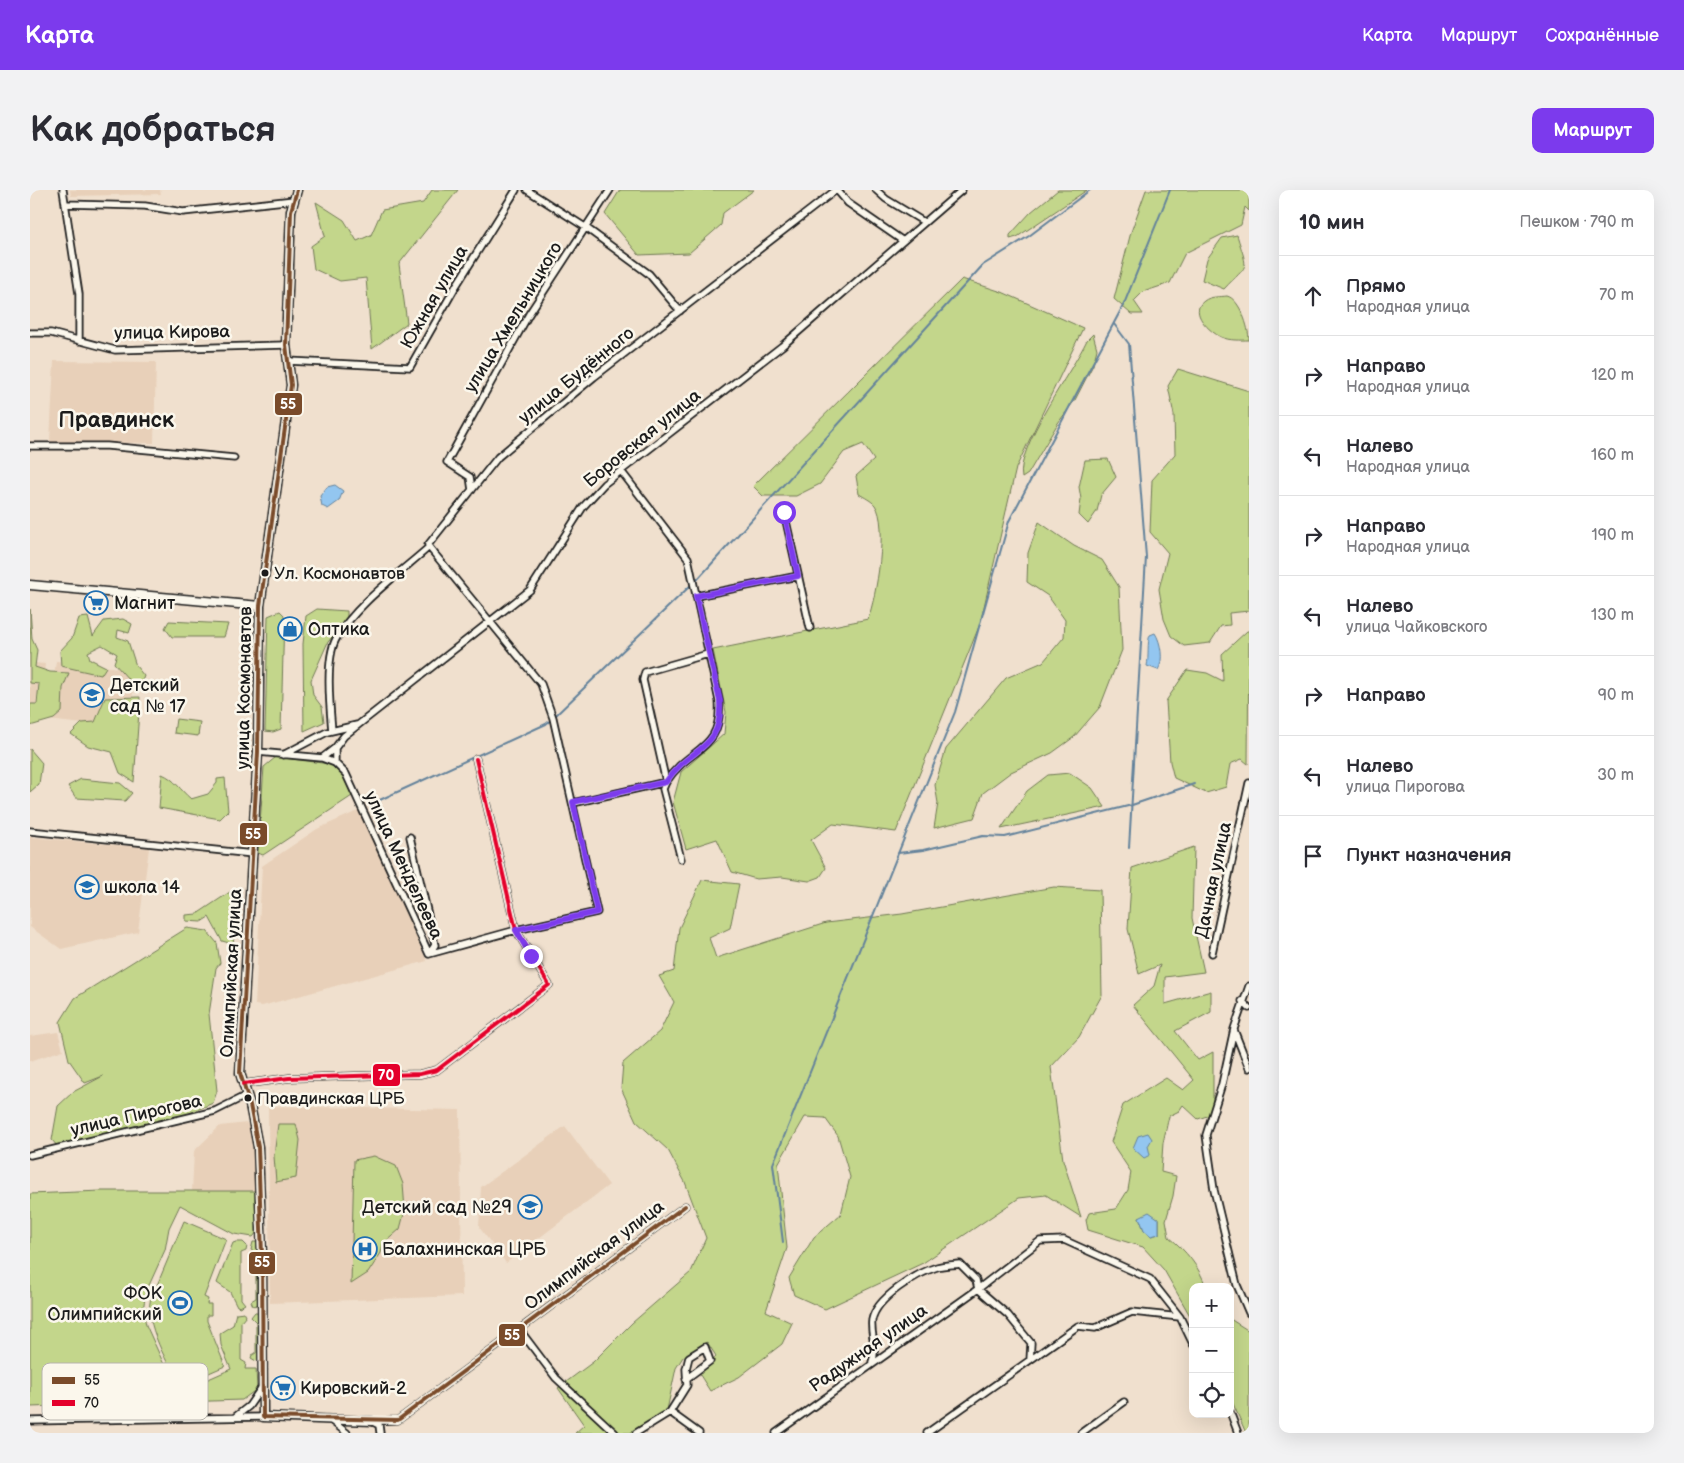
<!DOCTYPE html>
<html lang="ru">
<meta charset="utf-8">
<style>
body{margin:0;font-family:"Balsamiq Sans",sans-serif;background:#f2f2f3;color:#2b2b33}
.controls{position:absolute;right:15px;bottom:15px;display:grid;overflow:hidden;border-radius:10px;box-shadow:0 5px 20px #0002}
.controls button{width:45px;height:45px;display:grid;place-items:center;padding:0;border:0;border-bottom:1px solid #e1e1e2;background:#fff;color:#2b2b33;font:25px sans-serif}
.stop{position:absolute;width:15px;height:15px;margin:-11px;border:4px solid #7c3aed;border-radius:50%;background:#fff}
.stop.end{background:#7c3aed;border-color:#fff;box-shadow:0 1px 5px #0008}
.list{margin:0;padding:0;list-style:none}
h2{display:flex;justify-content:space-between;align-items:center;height:65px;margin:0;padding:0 20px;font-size:21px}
h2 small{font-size:16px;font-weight:400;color:#7c7c81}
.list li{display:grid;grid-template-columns:32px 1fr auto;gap:15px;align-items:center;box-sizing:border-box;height:80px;padding:0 20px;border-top:1px solid #e1e1e2}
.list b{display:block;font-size:19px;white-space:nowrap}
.list p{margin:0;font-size:16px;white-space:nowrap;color:#7c7c81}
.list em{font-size:16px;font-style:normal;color:#7c7c81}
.icon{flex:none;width:28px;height:28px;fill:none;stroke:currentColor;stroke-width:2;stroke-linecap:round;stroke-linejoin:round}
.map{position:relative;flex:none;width:1219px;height:1243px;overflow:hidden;border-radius:10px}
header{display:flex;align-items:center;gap:30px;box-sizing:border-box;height:70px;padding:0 25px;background:#7c3aed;color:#fff}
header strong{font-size:24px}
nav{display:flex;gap:28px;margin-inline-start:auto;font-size:18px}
.intro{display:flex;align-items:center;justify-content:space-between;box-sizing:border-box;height:120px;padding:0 30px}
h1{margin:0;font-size:35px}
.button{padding:12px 22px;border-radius:10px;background:#7c3aed;color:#fff;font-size:18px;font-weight:700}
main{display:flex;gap:30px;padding:0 30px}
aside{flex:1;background:#fff;border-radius:10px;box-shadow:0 5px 20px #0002}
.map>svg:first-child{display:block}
.built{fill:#e8d0b9}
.green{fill:#c3d68b;stroke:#707954;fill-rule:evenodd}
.water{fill:#93c6f0;stroke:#63829b}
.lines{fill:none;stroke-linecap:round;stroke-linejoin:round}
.stream{stroke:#63829b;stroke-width:2}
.street-casing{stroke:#1c1c1c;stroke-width:9}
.secondary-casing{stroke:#1c1c1c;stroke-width:11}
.street{stroke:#fbf7ec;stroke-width:5.5}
.secondary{stroke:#fbf7ec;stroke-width:8}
.bus-1-casing{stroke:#fbf7ec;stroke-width:8}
.bus-2-casing{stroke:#fbf7ec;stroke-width:8}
.bus-1{stroke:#7a4b2a;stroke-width:4}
.bus-2{stroke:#e4002b;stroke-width:4}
.route{stroke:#7c3aed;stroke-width:6}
.bus-dot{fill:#1c1c1c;stroke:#fbf7ec;stroke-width:2}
.labels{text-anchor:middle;stroke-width:5;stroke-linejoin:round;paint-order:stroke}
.bus-label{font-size:17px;fill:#1c1c1c;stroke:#fbf7ec;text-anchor:start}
.street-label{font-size:18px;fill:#1c1c1c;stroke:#fbf7ec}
.poi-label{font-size:18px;fill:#1c1c1c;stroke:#fbf7ec;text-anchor:start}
.district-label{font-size:22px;font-weight:bold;fill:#1c1c1c;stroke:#fbf7ec}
.key{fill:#fbf7ec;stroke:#b8b5ae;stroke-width:1}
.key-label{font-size:14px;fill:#1c1c1c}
.line-badge{stroke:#fbf7ec;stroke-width:2}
.badge-label{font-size:14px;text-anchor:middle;font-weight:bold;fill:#fff}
</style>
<header>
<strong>Карта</strong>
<nav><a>Карта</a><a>Маршрут</a><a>Сохранённые</a></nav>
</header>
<div class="intro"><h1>Как добраться</h1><a class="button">Маршрут</a></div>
<main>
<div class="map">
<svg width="1219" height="1243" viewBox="0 0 1219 1243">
<rect width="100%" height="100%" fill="#f0e0ce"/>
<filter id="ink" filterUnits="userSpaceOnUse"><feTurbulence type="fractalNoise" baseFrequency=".02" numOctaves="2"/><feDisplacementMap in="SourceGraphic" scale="10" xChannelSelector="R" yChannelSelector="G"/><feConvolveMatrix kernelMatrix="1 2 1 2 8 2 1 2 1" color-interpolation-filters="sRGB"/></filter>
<g filter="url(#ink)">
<!-- built -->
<path class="built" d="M40,0H130L131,4L41,6Z
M24,171L126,172L124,253L20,252Z
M0,468L4,473L15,474L9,529H0Z
M26,471L107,480L97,539L18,530Z
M330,620L397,771L232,816L225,815L232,676L287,639Z
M0,647L119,658L108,742L31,759L0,737Z
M28,842L33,860L0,871V846Z
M238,916L430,920L432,1106L240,1113Z
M217,933L222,941L226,1001H162L164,961L190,936Z
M535,936L579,995L476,1073L449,1037L451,997Z"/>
<!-- green -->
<path class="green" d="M402,0H428L369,74L377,133L342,159L336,88L310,91L284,79L281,56L295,46L286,12L314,30L327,51L341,45L352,20L393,13Z
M590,0H724L693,23L691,35L659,63L609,65L575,24Z
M1028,0H1057L987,47L980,49V45L1001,22Z
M1116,0H1219V21L1215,17L1211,35L1155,63L1140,93L1113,102L1104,111L1113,124H1101L1084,109L1101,42Z
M1207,45C1219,84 1219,72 1194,99L1172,90L1177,69L1192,48Z
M932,89L972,102L1053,138L986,278L950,434L866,642L803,634L781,650L796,678L790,687L779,691L752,687L726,689L702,682L687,649L656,659L643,612L651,582L694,544L696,522L683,460L838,429C846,408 859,334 845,315C842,311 834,307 829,304L826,286L844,270L833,254L814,262L790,294L766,306H733L723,296Z
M1197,106C1210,109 1219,138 1219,150C1210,150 1200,151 1191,147C1180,142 1158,122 1174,111C1180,106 1190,107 1197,106Z
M1063,144L1067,159L1063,175L1045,210L1028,233L998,284L992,288C985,258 1043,180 1057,150Z
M1148,179L1219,201V421L1199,423L1200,435L1191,436L1180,453L1154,456L1141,446L1134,429L1129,399L1138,363L1120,342L1122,290L1145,264L1144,225L1138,196Z
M1078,269L1086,287L1071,305L1067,321L1058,334L1049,325L1051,309L1049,297L1055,270Z
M1009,332L1044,356L1072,370L1089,397L1092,460L1070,517L1044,547L1022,563L981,582L953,603L944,628L904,638L908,613L905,595L916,559L976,488L1013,472L1034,447L1035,430L1018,406L997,392L998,363Z
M0,419L2,449L7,460L5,477L20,482L39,483L33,498L32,522L24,529L0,536V514H7L9,494L0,493Z
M287,419L317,421V429L298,452L281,490L283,505L292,517L294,532L274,541L273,454L276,426Z
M250,421L254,425L251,539L243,542L235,541L238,426Z
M58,427L63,446L74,431L93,429L102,434L99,443L88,440L87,447L98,451L106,476L114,486L110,496L99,490L84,473L87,464L72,455L58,462L60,469L76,477L71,485L31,476L30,461L42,448L49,428Z
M139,431L198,434L194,447H142L135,438Z
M1217,441H1219L1218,574L1212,569L1200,574L1196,597L1176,603L1144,588L1140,572L1136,511L1157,480L1177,483L1193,491L1192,464Z
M110,507L104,592L90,583L82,562L58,556L41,544L52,533L65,532L75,508Z
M146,529L170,532L168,546L144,543Z
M0,559L12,573L9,594L0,602Z
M246,567L300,574L313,586L322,606L233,665L228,663L234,577Z
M1040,583L1062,598L1075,617L971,639L997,601L1018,585Z
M132,584C145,589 150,600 161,609L178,604L187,593V589L195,588L198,621L190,629L129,618Z
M51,589L90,593L102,603L95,611L46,608L38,596Z
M1164,657L1162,728L1174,782L1135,787V814L1181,801V822L1145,841L1168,870L1183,862V924L1168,929L1153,915L1149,921L1139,926L1133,953L1131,982L1146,986L1143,1006L1136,1030L1139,1047C1156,1061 1169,1076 1176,1097H1163V1131L1134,1080L1113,1057L1058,1040L1056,1030L1059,1023L1086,1019L1098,1000L1101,982L1081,952L1093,915L1136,888L1153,900L1164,890L1103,815L1124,796L1130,775L1109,784L1098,739L1102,678ZM1109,1027L1129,1028V1044L1121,1046L1114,1040Z
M672,690L709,694L700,738L679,748L686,768L796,733L872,724L1024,697L1070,700L1072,805L1049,847L1021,877L1033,970L1051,1027L1016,1005L989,1008L893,1073L795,1119L764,1105L759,1088L784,1047L811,1024L820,987L808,946L795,928L775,927L748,974L757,1058L736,1121L762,1133L752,1154L709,1187L680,1201L670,1185L686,1166L677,1152L653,1167L646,1178L637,1220L603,1243H545L554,1235L528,1198L563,1172L602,1133L661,1082L676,1048L655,992L638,960L606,931L591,898L593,873L630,841L644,812L629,786L644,781L649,738Z
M200,702L209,707L203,754L192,751L179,727L171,732L156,731V725L167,724Z
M157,738L177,741L187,753L190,773L186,778L179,824L187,901L183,913L143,930L28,957L22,950L28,916L43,902L73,886L55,893L39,870L30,832L45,808Z
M248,934H266L270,950L266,988L246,992L244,966Z
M344,966L366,976L373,994L375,1020L370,1039L353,1054L351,1063L338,1083L321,1094L324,970Z
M71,1001H226C227,1014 233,1037 223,1047L204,1044L150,1015L139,1038L135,1060L116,1102L113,1120L116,1135L147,1203L201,1179L191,1155L190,1143L203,1135L206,1123L214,1122L216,1126L211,1132V1170L216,1173L215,1179H226L227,1199L212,1210L0,1217V1004Z
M154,1031L196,1049L174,1107L178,1109L177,1114H181V1125H177V1131L195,1176L149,1196C138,1172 107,1123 125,1100Z
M206,1052H213L217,1056L216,1061L211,1063V1109L215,1114L210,1117L207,1116L200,1102L187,1093L203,1053Z
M223,1052H228V1112L227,1115L223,1116L221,1111L226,1108V1063L221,1060Z
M225,1122H228V1169L226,1171L221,1168L222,1165L226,1163V1132L221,1127Z
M1200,1129L1219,1141V1243H1216L1200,1207Z"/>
<!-- water -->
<path class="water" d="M305,295L313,301L309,311L298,319L292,316L290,306L297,297Z
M1125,443C1131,452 1134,471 1128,480L1117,476C1119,467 1117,452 1120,445Z
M1118,943L1122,949L1118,956L1120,965L1114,968L1103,958L1108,946Z
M1119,1022L1129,1029V1044L1121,1046L1114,1040L1109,1027Z"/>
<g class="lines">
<!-- stream -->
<path class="stream" d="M1084,134L1099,154L1116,367L1099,658
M666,391L953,75L999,46L1060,0
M525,526L662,394
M341,614L516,534L522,529
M868,663L893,660L953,646L975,647L1102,615L1164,594
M753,1052L743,974L925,522L979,331L1094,114L1140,0"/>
<!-- street casing -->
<g class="street-casing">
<path id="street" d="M33,0L49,104V151
M497,0L555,37L619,84L650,121
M807,0L818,13L873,51
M846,0L856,9L894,32
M35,14L115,16L153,22L264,10
M0,143H21L85,160L256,155
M258,171L380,177L426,96L486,0
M0,256H77L204,268
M442,300L440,287L417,272L499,124L580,0
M754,322L780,438
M666,406L768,386
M302,541C300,518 295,469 306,449C324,416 371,382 399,357L398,355L468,267L564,187L806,0
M305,558V573
M228,562L292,568L305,558L314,546L500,400L553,317L574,294L752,156L932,0
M253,565L297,542L327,535
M292,568L305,573L316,584L399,764
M543,613L636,592C659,556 693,562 689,511L658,368L591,281
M0,641L223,664
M380,647L405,755L399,764
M651,669L633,599L636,592L613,490L615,482L678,464
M1182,763L1219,593
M399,764L486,740L567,722L523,528L511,494L399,357
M1219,796L1204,839L1192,894L1176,945L1184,1000L1207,1095L1219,1123
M1212,811L1219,818
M1204,840L1219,878
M213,894L259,888L390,884L407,880L519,795L486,740L446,569
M0,965L185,921L217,905
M489,1139L526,1188L585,1243
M842,1172C848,1157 840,1145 842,1130C846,1108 887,1083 907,1077C914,1075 923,1075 930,1074L946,1090L948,1099L978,1125L1001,1153L1000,1170
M640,1222L669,1243
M1200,1222L1208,1243
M205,1227L219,1216L232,1197
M299,1229L317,1243
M0,1231L233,1227
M342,1231L368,1230L655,1016
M343,1232L349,1235L350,1243
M606,1243L640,1222L657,1195L656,1179L659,1167L675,1157L680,1171L656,1189
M746,1243L948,1099L1010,1051L1034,1050L1120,1089L1150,1127L1163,1154
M897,1243L1048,1136L1065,1138L1102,1122L1150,1127
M1051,1243L1094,1212"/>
</g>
<!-- secondary casing -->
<g class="secondary-casing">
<path id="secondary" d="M267,0L261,21L256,155L261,195L230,416L228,562L210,883L220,915L228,957L232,1065L233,1227L342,1231
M0,395L230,416"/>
</g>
<!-- street -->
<use href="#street" class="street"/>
<!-- secondary -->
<use href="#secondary" class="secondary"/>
<!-- bus-1 casing -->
<g class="bus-1-casing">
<path id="bus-1" d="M267,0L261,21L256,155L261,195L230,416L228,562L210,883L220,915L228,957L232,1065L233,1227L368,1230L655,1016"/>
</g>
<!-- bus-2 casing -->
<g class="bus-2-casing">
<path id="bus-2" d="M213,894L259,888L390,884L407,880L519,795L486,740L446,569"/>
</g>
<!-- bus-1 -->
<use href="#bus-1" class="bus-1"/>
<!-- bus-2 -->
<use href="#bus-2" class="bus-2"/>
</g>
</g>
<g class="lines" filter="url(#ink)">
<!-- route -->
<path class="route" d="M501,766L486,740L567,722L543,612L636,592C659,556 693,562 690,511L666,406L768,386L754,322"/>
</g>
<!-- icons -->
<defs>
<g id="supermarket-ring" transform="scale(1.25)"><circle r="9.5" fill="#fbf7ec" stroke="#1f6fb2" stroke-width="1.5"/><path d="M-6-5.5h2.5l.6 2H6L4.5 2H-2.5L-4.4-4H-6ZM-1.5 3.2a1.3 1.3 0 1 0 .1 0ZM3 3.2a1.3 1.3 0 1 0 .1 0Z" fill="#1f6fb2"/></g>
<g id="shop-ring" transform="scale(1.25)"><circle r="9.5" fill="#fbf7ec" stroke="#1f6fb2" stroke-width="1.5"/><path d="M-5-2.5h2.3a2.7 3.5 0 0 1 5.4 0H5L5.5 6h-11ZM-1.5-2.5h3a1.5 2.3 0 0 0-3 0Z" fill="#1f6fb2"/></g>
<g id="school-ring" transform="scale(1.25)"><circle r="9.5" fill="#fbf7ec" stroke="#1f6fb2" stroke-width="1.5"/><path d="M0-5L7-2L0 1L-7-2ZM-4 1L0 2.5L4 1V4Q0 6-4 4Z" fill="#1f6fb2"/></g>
<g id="hospital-ring" transform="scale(1.25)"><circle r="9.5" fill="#fbf7ec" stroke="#1f6fb2" stroke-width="1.5"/><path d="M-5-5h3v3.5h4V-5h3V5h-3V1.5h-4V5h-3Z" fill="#1f6fb2"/></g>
<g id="stadium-ring" transform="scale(1.25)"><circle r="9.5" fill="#fbf7ec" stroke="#1f6fb2" stroke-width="1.5"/><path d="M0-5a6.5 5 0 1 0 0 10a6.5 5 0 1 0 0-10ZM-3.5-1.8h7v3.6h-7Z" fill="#1f6fb2"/></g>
</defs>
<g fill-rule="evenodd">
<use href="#supermarket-ring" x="66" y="413"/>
<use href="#shop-ring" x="260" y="439"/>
<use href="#school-ring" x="62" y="505"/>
<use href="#school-ring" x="57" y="697"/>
<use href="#school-ring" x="500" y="1017"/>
<use href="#hospital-ring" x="335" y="1059"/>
<use href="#stadium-ring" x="150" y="1113"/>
<use href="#supermarket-ring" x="253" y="1198"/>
</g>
<!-- markers -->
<g class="bus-dot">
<circle cx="235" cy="383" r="4.5"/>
<circle cx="218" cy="908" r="4.5"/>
</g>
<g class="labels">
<!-- bus labels -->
<g class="bus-label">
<text x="244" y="389">Ул. Космонавтов</text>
<text x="227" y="914">Правдинская ЦРБ</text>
</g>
<!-- street labels -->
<g class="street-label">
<text transform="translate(404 107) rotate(-60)" y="6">Южная улица</text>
<text transform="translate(483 127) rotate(-59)" y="6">улица Хмельницкого</text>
<text transform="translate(142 142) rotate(-1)" y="6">улица Кирова</text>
<text transform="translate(546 185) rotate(-39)" y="6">улица Будённого</text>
<text transform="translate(612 248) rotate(-39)" y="6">Боровская улица</text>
<text transform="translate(214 498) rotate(-89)" y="6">улица Космонавтов</text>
<text transform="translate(374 675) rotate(65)" y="6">улица Менделеева</text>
<text transform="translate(1183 690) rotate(-78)" y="6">Дачная улица</text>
<text transform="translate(201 783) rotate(-87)" y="6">Олимпийская улица</text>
<text transform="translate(106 925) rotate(-13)" y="6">улица Пирогова</text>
<text transform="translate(564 1065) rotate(-37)" y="6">Олимпийская улица</text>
<text transform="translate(838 1158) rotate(-35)" y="6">Радужная улица</text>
</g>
<!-- poi labels -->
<g class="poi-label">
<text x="84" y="419">Магнит</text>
<text x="278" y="445">Оптика</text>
<text x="80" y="501">Детский<tspan x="80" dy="21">сад № 17</tspan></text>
<text x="74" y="703">школа 14</text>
<text x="482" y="1023" text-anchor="end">Детский сад №29</text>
<text x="352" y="1065">Балахнинская ЦРБ</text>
<text x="132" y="1109" text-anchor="end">ФОК<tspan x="132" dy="21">Олимпийский</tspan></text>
<text x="270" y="1204">Кировский-2</text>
</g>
<!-- district labels -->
<g class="district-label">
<text x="86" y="237">Правдинск</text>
</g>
</g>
<!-- legend -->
<rect x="12" y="1173" width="166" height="57" rx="8" class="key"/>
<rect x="22" y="1187" width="23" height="7" fill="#7a4b2a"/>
<rect x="22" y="1210" width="23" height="6" fill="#e4002b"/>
<g class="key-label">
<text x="54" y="1195">55</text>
<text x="54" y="1218">70</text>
</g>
<g class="line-badge">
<rect x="244" y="202" width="29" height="24" rx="5" fill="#7a4b2a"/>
<rect x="209" y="632" width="29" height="24" rx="5" fill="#7a4b2a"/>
<rect x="342" y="873" width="29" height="24" rx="5" fill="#e4002b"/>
<rect x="218" y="1061" width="28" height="24" rx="5" fill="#7a4b2a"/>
<rect x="468" y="1133" width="28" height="24" rx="5" fill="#7a4b2a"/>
</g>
<g class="badge-label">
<text x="258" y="219">55</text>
<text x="223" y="649">55</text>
<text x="356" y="890">70</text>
<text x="232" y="1077">55</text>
<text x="482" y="1150">55</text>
</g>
</svg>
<div class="controls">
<button>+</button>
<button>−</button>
<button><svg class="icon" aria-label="locate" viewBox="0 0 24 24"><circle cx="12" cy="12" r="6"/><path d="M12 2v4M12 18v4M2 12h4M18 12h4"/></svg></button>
</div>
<div class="stop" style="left:754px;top:322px"></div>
<div class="stop end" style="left:501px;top:766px"></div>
</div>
<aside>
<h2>10 мин<small>Пешком · 790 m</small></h2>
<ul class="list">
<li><svg class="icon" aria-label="ahead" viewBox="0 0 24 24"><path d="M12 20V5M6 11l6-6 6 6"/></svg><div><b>Прямо</b><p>Народная улица</p></div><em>70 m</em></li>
<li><svg class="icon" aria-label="right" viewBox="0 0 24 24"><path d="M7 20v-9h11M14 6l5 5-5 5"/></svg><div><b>Направо</b><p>Народная улица</p></div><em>120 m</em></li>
<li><svg class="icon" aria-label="left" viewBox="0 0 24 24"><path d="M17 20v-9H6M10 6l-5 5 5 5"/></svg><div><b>Налево</b><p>Народная улица</p></div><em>160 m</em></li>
<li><svg class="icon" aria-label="right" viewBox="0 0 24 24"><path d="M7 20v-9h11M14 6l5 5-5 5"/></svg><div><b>Направо</b><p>Народная улица</p></div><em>190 m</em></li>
<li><svg class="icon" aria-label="left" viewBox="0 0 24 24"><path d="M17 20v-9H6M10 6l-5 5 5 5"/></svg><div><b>Налево</b><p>улица Чайковского</p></div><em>130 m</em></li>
<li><svg class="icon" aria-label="right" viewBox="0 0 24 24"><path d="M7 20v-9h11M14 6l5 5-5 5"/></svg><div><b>Направо</b></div><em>90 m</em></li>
<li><svg class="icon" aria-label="left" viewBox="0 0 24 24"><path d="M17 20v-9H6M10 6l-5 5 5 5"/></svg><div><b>Налево</b><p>улица Пирогова</p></div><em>30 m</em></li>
<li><svg class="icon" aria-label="arrive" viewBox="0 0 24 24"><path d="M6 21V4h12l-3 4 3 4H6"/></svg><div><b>Пункт назначения</b></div></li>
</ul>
</aside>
</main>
